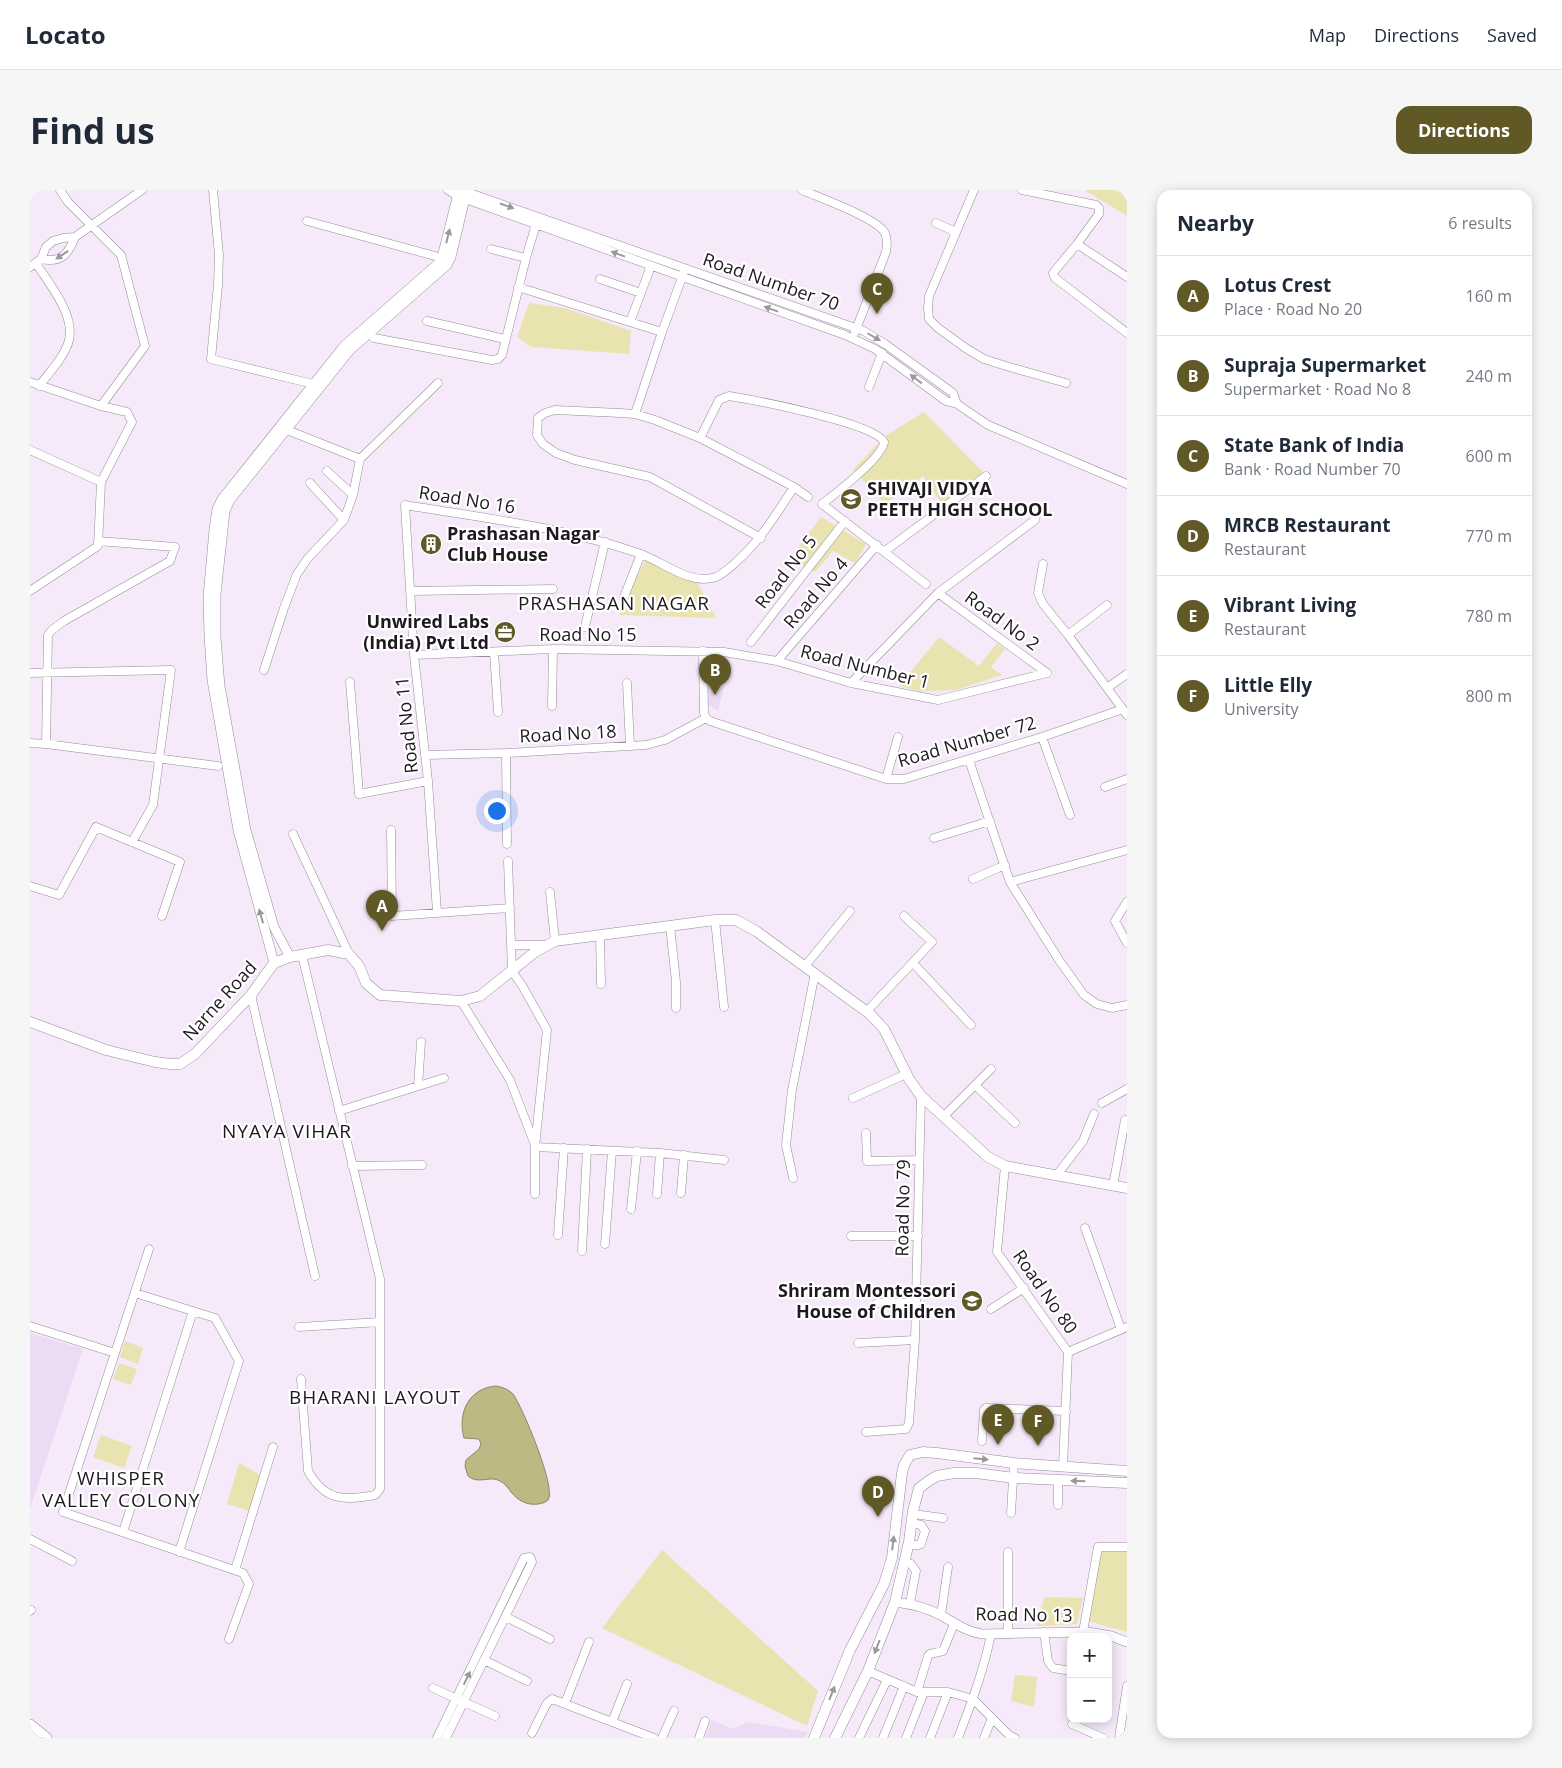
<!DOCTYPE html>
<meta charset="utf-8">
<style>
body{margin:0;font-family:"Open Sans",sans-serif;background:#f6f6f7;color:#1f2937}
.controls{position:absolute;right:15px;bottom:15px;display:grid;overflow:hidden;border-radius:10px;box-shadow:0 2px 12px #0003}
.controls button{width:45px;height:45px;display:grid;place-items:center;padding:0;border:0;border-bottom:1px solid #e0e1e3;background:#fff;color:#1f2937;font:25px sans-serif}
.you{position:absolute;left:466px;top:620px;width:18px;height:18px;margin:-12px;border:4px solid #fff;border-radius:50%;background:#1a73e8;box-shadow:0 0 0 8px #1a73e833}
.badge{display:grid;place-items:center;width:32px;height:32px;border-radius:50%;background:#605926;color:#fff;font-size:16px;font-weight:700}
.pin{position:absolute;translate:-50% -41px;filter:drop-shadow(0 1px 2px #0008)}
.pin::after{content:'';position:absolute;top:26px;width:18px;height:15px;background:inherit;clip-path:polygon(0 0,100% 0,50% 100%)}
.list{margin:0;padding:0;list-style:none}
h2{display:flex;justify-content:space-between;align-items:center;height:65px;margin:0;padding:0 20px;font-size:21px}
h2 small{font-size:16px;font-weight:400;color:#747a83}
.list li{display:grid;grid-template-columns:32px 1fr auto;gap:15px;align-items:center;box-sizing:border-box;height:80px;padding:0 20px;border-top:1px solid #e0e1e3}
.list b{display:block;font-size:19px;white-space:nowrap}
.list p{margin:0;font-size:16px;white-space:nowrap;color:#747a83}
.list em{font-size:16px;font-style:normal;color:#747a83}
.map{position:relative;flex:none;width:1097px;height:1548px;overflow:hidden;border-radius:15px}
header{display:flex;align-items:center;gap:30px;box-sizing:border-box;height:70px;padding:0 25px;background:#fff;border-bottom:1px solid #e0e1e3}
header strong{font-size:24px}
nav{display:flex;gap:28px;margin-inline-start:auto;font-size:18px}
.intro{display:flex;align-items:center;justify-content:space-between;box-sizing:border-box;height:120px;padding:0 30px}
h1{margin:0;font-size:35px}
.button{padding:12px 22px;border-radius:15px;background:#605926;color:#fff;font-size:18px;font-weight:700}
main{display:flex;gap:30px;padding:0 30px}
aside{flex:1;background:#fff;border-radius:15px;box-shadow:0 2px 12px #0003}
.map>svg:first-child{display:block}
.built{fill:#eddbf3}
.green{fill:#e9e3af}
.water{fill:#beb885;stroke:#8e8866}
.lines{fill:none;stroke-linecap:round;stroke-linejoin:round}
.minor-casing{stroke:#978b9b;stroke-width:9}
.tertiary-casing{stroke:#978b9b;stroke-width:10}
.secondary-casing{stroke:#978b9b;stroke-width:11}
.primary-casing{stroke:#978b9b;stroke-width:12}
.minor{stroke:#fff;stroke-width:8}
.tertiary{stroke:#fff;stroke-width:9}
.secondary{stroke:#fff;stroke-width:10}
.primary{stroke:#fff;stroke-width:11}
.oneway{fill:#9a989a}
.labels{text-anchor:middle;stroke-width:4.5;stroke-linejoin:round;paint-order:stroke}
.street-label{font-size:18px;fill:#1e191f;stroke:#fff}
.poi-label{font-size:18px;font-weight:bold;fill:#1e191f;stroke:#fff;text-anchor:start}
.neighbourhood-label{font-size:19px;letter-spacing:1px;fill:#1e191f;stroke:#fff}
</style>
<header>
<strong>Locato</strong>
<nav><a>Map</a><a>Directions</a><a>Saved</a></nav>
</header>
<div class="intro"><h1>Find us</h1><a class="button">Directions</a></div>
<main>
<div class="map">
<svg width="1097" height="1548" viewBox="0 0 1097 1548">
<rect width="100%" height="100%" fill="#f5e9fa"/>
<!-- built -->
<path class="built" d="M678,467L698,470L693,496L694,498L688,521L678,515Z
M0,1143L53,1159L0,1319Z
M681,1530L703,1539L718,1532L778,1542L775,1548H675Z"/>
<!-- green -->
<path class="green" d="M1056,0H1097V26L1056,1Z
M499,113L535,118L601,141L599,164L501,157L487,147Z
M894,222L956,285L914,317L893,286L855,314L823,280L855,246Z
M791,327L836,354L825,373L803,361L785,382L759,370Z
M618,364L664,386L686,428L589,425Z
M909,447L949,476L967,453L975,459L961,477L972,485L926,500L890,501L869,496Z
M95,1151L113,1158L108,1174L90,1167Z
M89,1173L107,1179L101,1195L83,1189Z
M71,1245L102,1256L94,1278L63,1267Z
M209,1273L230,1285L220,1321L197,1314Z
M632,1360L788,1501L777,1536L572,1438Z
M1068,1362H1097V1442L1058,1431Z
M1014,1407L1053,1408L1047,1434L1007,1436Z
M985,1485L1007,1487L1004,1517L981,1511Z"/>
<!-- water -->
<path class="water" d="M466,1196C472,1197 478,1199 483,1204C492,1216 527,1299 518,1310C513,1315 501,1315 496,1313C481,1308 480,1296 470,1291C460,1285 448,1295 438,1286L435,1276L436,1270L449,1259L451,1254L449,1249L434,1248C427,1223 439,1198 466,1196Z"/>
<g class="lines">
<!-- minor casing -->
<g class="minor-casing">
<path id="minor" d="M30,0L38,12L91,65L115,156L71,216
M183,0L189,65L188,95L181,169L283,194
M418,0L427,6L815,145L845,159L916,211L927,214
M431,0L834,141L855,154L923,203L927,214L958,235L1097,294
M772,0C790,8 847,28 855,43C858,49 857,56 856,62L825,142
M944,0L899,106L898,118L899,129L908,138L937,159L954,169L976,176L1036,193
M992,0L1066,15L1069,18V24L1047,54L1097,87
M277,31L416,69
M906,33L926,42
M1047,54L1023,83L1025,88L1097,143
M461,59L496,68
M11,69C31,73 38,65 45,47L112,0
M6,73C19,94 45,124 39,150C36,165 18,184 9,196
M0,77L11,69L16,57L23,51L33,48L45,47
M570,89L611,103
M488,97L632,142
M397,131L475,149
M600,132L621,76
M344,148L462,170L468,169L472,165L496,68L507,31
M0,192L71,216L97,222L102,232L71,292L68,356L0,401
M839,197L852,163
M605,224L632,142L654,82
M670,248L689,210L699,206C724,210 845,233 854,252C853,267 805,304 792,314L896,394
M0,260L71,292
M330,269L408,193
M297,281L323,305
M280,293L314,330
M731,348L620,287L545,270L526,263L513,254L507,245L508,228L515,223L525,220L590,223L605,224L625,230L670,248L764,297L778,307
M855,361L956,286
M1013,374L1008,403L1013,414L1038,445L1097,525
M381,401L523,399
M908,403L1017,483
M594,407L611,364
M555,437L575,352
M1038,445L1077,415
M721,452L815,331
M673,461L674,523L676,528
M464,462L468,522
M384,465L523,459L694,462L747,471L821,493L908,510L1017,483
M747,471L847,355
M234,480L254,418L267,384L278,368L314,330L323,305L330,269L252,238
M0,483L141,480L123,615L102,652L150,672L132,726
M320,492L329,604L398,591
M597,493L600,556
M821,493L908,403L1005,330
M1077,498L1097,484
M522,516L523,459
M676,528L680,531L856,589H874L1012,547L1093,519
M1012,547L1040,625
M0,553L16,554L188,576
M16,554L18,445L22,440L34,431L140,371L145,357L68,351
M476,563L477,654
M395,565L476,563L616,555L635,550L676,528
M939,570L980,692L1029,770L1054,805L1067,814L1082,818L1097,815
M856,589L868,547
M1075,597L1097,589
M361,640L362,726L480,718
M263,644L319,764
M904,648L960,631
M478,671L482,781L493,797L517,840L505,957V1004
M943,689L975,675
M980,692L1097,660
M0,696L29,705L66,637L102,652
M520,702L525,751
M1097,712L1085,731L1097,753
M407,722L398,591L384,465L375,315C453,328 533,337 608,363C633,371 659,396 686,387C693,384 698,379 704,374C731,350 745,326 764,297
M685,730L694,817
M640,736L646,792V818
M570,746L571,794
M481,755H517
M883,773L941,835
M775,776L820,721
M221,805L285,1086
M431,811L480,890L505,955
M837,821L902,752L874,726
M945,895L985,933
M388,896L391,852
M823,908L876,884
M1072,913L1097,899
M309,921L414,888
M914,926L961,879
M836,943L837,971L889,970
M505,957L630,963L694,970
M322,976L392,975
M975,976L967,1062L1038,1162L1033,1276
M1026,986L1053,951L1064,924
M763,988L756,955L762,900L785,783
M1083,996L1095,930
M651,1003L654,965
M627,1004L630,963
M601,1019L607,961
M1055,1038L1091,1139
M528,1045L534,958
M821,1046H888
M575,1054L582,961
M119,1059L33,1322L213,1383L219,1394L199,1449
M552,1061L557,959
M105,1103L185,1128L209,1171L149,1362
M847,1113H886
M961,1119L994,1098
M0,1136L85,1163
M269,1137L350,1132
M828,1153L885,1150
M1038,1162L1097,1137
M271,1189L278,1281C295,1311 314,1311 345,1305L350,1299V1089L272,765
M836,1242L876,1239L879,1233L885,1150L891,906
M952,1251L954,1220L956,1218L1036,1221
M1028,1290V1315
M981,1323L984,1273
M883,1324L913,1328
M93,1342L163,1121
M0,1349L42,1371
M878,1355H889L891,1354L895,1341L891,1335L882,1333
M978,1362V1444
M874,1371L881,1374L886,1381L880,1413
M205,1380L243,1257
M0,1421L1,1420
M911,1425L918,1377
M476,1427L520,1449
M1014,1442L1018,1471L1023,1478L1041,1481
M1053,1442L1068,1357H1097
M454,1470L497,1491
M838,1481L887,1502H918L943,1509L979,1545L985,1548
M403,1498L465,1526
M887,1502L898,1466L900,1464L913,1461L924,1434
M535,1513L559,1452
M582,1532L597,1494
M1042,1534L1073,1548
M502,1543L517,1513L522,1509L624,1548
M407,1548L494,1368L500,1367L502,1372L416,1548
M632,1548L644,1521
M669,1548L675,1531
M829,1548L857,1490
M853,1548L874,1496
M876,1548L894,1502
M900,1548L918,1502
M928,1548C941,1514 954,1480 961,1444
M954,1548L962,1528
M1089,1548L1097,1496"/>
</g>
<!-- tertiary casing -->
<g class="tertiary-casing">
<path id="tertiary" d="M260,767L244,737L216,640L190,496L186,448V404L195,321L200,310L320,160L417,75L421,67L437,0
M244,773L208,640L182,490L179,445L178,407L184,340L187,319L192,309L314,156L411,71L429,0
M865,1412C881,1414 896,1417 910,1425C926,1433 934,1441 952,1444L1058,1442L1081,1446L1097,1452"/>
</g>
<!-- secondary casing -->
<g class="secondary-casing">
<path id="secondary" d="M0,832L76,860L125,872L140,874H150L165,864L221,805L244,773L260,767L298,760L319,764L329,776L336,793L350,805L431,811L450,806L505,762L525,751L685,730H706L726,741L840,824L854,839L879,889L891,906L958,967L975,976L1097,998
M784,1548L820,1460L854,1394L862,1368L872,1283L874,1275L880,1265L893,1262L907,1263L984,1273L1097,1281
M805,1548L838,1481L865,1412L879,1352L883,1321L889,1298L900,1290L907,1286L924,1283H946L984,1288L1097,1293"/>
</g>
<!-- primary casing -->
<g class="primary-casing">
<path id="primary" d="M0,1535L16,1548
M0,1545L3,1548"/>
</g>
<!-- minor -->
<use href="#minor" class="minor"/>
<!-- tertiary -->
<use href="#tertiary" class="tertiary"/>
<!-- secondary -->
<use href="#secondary" class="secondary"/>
<!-- primary -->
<use href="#primary" class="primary"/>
</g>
<!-- one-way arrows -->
<defs><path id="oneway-solid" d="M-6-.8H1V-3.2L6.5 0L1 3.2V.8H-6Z" transform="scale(1.25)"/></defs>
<g class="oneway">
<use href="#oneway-solid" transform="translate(477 16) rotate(19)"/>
<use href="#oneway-solid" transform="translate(418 46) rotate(-76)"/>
<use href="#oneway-solid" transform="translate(588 64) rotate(-160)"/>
<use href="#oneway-solid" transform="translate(32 65) rotate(147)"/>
<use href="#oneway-solid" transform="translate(741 119) rotate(-160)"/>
<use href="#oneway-solid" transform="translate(844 147) rotate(30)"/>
<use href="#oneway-solid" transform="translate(886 189) rotate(-143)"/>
<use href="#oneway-solid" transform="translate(231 726) rotate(-106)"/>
<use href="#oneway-solid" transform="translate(951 1269) rotate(5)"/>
<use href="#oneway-solid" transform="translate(1048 1291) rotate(-178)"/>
<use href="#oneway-solid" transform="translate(863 1353) rotate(-83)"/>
<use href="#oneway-solid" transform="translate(847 1457) rotate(111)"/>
<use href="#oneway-solid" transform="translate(437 1488) rotate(-64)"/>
<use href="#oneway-solid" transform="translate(802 1503) rotate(-68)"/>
</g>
<!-- icons -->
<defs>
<g id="university-disc" transform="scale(1.125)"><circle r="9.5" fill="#605926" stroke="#fff"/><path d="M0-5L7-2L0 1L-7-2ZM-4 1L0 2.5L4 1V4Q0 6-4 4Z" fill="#fff"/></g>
<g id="building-disc" transform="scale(1.125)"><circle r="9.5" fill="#605926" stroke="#fff"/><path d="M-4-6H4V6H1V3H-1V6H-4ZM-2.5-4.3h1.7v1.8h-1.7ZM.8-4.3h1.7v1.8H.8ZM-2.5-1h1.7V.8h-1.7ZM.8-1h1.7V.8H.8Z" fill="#fff"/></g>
<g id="office-disc" transform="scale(1.125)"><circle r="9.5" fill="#605926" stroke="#fff"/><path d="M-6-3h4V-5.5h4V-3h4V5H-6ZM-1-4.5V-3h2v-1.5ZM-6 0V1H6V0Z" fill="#fff"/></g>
</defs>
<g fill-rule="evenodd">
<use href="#university-disc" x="821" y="309"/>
<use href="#building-disc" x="401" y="354"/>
<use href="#office-disc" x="475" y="442"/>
<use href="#university-disc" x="942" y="1111"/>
</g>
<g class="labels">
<!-- street labels -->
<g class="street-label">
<text transform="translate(741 92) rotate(19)" y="6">Road Number 70</text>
<text transform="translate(437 310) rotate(9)" y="6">Road No 16</text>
<text transform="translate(756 382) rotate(-52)" y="6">Road No 5</text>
<text transform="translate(786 403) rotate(-49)" y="6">Road No 4</text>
<text transform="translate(972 431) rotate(36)" y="6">Road No 2</text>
<text x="558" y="451">Road No 15</text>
<text transform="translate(835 477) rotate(14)" y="6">Road Number 1</text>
<text transform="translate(377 535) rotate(-96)" y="6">Road No 11</text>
<text transform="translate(538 544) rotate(-3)" y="6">Road No 18</text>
<text transform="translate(937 552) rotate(-16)" y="6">Road Number 72</text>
<text transform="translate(190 811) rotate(-48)" y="6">Narne Road</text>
<text transform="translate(873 1018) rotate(-89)" y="6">Road No 79</text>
<text transform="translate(1015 1102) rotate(55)" y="6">Road No 80</text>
<text transform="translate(994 1425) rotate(1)" y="6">Road No 13</text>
</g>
<!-- poi labels -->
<g class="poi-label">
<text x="837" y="305">SHIVAJI VIDYA<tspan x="837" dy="21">PEETH HIGH SCHOOL</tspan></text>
<text x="417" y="350">Prashasan Nagar<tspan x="417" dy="21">Club House</tspan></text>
<text x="459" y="438" text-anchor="end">Unwired Labs<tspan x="459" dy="21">(India) Pvt Ltd</tspan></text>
<text x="926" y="1107" text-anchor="end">Shriram Montessori<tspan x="926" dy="21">House of Children</tspan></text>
</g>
<!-- neighbourhood labels -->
<g class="neighbourhood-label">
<text x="584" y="420">PRASHASAN NAGAR</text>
<text x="257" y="948">NYAYA VIHAR</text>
<text x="345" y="1214">BHARANI LAYOUT</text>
<text x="91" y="1295">WHISPER<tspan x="91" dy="22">VALLEY COLONY</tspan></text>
</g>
</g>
</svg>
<div class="controls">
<button>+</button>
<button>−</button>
</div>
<div class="you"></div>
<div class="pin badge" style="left:352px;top:741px">A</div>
<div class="pin badge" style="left:685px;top:505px">B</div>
<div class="pin badge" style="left:847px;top:124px">C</div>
<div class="pin badge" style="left:848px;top:1327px">D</div>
<div class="pin badge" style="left:968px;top:1255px">E</div>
<div class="pin badge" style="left:1008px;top:1256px">F</div>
</div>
<aside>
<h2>Nearby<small>6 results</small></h2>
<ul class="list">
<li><span class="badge">A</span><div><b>Lotus Crest</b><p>Place · Road No 20</p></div><em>160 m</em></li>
<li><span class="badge">B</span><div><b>Supraja Supermarket</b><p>Supermarket · Road No 8</p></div><em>240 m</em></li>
<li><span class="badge">C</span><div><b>State Bank of India</b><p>Bank · Road Number 70</p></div><em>600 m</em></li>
<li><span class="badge">D</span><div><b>MRCB Restaurant</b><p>Restaurant</p></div><em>770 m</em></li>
<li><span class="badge">E</span><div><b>Vibrant Living</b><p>Restaurant</p></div><em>780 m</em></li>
<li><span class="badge">F</span><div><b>Little Elly</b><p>University</p></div><em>800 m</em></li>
</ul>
</aside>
</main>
